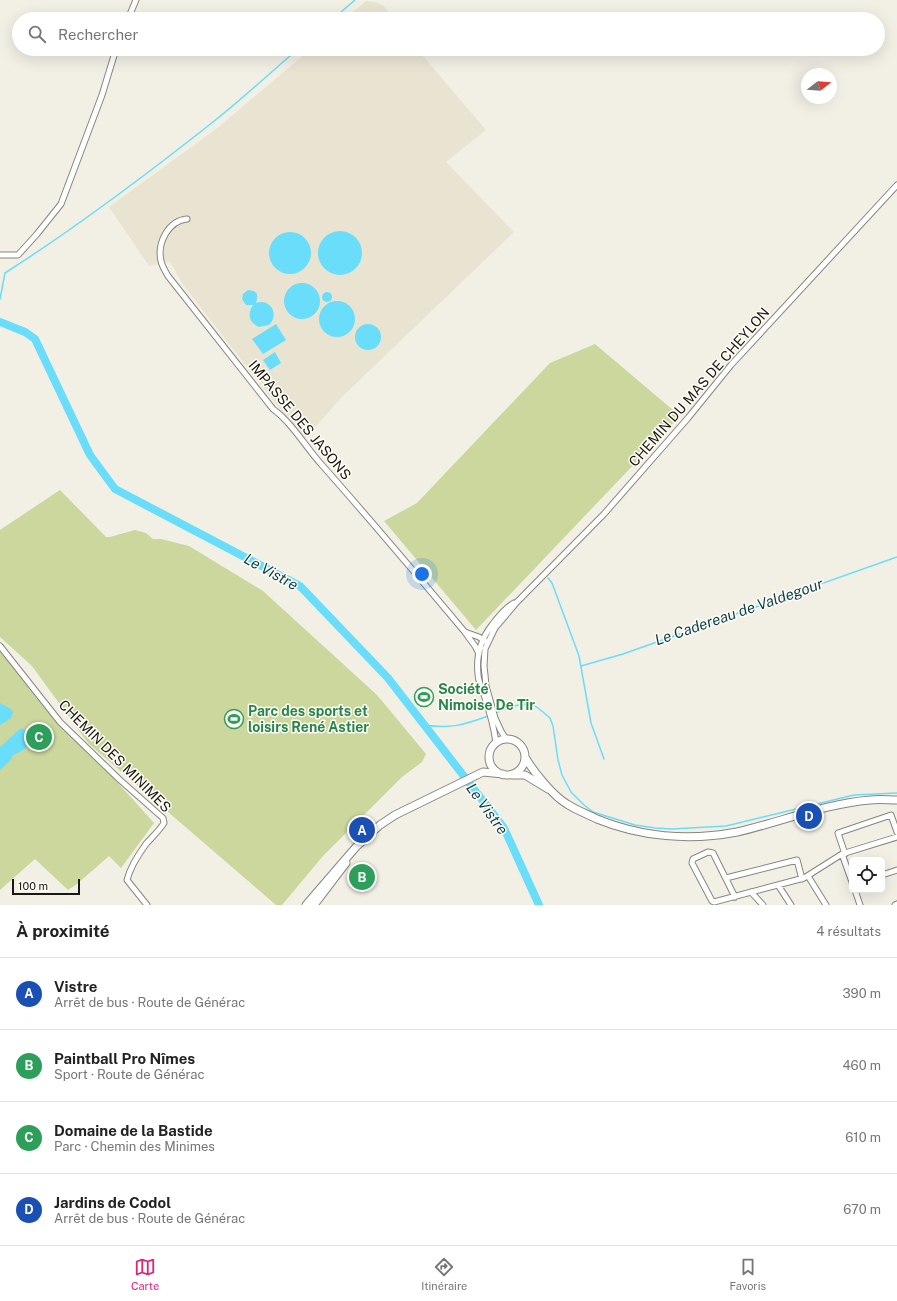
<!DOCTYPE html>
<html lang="fr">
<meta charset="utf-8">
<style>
body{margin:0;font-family:"Public Sans",sans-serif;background:#f6f6f6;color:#222}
.controls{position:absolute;right:12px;bottom:12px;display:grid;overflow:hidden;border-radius:6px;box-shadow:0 4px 16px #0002}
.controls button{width:36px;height:36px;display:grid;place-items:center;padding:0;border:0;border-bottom:1px solid #e0e0e0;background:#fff;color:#222;font:20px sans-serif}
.compass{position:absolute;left:801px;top:68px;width:36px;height:36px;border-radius:50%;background:#fff;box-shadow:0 4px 16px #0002;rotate:73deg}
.scale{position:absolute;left:12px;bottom:10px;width:68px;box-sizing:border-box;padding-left:4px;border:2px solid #191815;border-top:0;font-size:11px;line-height:14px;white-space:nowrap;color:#191815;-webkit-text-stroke:3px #fffdf5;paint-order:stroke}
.you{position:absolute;left:422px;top:574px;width:14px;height:14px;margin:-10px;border:3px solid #fff;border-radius:50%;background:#1a73e8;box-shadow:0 0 0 6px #1a73e833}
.badge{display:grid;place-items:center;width:26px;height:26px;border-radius:50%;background:#db2777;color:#fff;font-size:13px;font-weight:700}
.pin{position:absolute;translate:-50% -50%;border:2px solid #fff;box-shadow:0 1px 4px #0006}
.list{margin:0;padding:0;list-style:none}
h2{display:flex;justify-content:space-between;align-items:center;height:52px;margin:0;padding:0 16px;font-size:17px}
h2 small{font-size:13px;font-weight:400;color:#767676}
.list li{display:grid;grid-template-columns:26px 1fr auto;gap:12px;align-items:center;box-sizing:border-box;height:72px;padding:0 16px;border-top:1px solid #e0e0e0}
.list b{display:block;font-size:15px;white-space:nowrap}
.list p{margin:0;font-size:13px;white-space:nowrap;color:#767676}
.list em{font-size:13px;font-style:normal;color:#767676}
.icon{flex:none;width:22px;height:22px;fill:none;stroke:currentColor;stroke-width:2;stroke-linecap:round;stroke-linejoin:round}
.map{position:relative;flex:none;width:897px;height:905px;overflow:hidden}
.search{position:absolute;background:#fff;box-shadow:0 4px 16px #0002;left:12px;right:12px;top:12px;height:44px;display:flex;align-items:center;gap:10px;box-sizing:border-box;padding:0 14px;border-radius:22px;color:#767676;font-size:15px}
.sheet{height:340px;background:#fff}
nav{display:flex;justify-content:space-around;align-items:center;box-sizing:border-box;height:56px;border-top:1px solid #e0e0e0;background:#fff;font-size:11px;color:#767676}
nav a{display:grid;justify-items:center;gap:2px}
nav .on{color:#db2777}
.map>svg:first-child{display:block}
.built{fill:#e9e4d2}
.green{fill:#cbd79c}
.water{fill:#69ddfa}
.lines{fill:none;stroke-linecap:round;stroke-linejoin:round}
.stream{stroke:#69ddfa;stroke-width:1.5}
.river{stroke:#69ddfa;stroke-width:8}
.minor-casing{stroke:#89867d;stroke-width:7}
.tertiary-casing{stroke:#89867d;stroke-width:9}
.minor{stroke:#fff;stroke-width:5}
.tertiary{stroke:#fff;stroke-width:7}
.labels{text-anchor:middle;stroke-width:3;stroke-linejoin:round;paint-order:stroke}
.street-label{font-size:14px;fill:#191815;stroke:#fffdf5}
.leisure-label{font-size:14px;font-weight:bold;fill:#27864d;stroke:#fffdf5;text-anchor:start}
.water-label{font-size:15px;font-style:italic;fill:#083f4b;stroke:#fffdf5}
</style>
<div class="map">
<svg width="897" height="905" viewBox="0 0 897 905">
<rect width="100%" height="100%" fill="#f2efe5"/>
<!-- built -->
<path class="built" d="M366,1L375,2L384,6L394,19H345Z
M311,49H417L486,130L446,162L514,232L342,397L304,440L184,286L170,262L149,266L109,207L216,129Z"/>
<!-- green -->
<path class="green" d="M595,344L680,416L476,630L384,521L417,503L550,363Z
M60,490L106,537H110L135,530L146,533L153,539H161L189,546L263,591L377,695L426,754L422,762L402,777L323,856L282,905H276L88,743L32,666L0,637V530Z
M0,652L154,823L121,868L109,856L77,884L68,890L35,859L0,890Z"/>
<!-- water -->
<path class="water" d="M318 253a22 22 0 1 1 44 0a22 22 0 1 1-44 0Z
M269 253a21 21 0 1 1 42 0a21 21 0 1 1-42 0Z
M284 301a18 18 0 1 1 36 0a18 18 0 1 1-36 0Z
M248,290L254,291L257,294V299L256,303C270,298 280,314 269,325L259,327C249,323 247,314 253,305H246L242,299L243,294Z
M322 297a5 5 0 1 1 10 0a5 5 0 1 1-10 0Z
M319 319a18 18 0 1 1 36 0a18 18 0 1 1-36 0Z
M355 337a13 13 0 1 1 26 0a13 13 0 1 1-26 0Z
M276,324L286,340L263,354L252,339Z
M275,352L281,363L270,370L263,360Z
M0,703L11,709L13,712L11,718L0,725Z
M21,728L28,732L33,730L34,733C25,751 30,746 12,756L11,760L0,770V747Z"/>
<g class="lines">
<!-- stream -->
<path class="stream" d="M333,19L355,0
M0,299L5,273C77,227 146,175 213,122C242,99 270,73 298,49
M548,578L552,583L579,656L591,723L604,759
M581,666L623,654L897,557
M495,713L510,707L523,704L534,705L543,712L550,718L553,726L558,760L562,775L571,792L584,805L593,812L635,825L655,828L672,829L726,826L854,795L897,793
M424,725C450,729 464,725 488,716"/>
<!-- river -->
<path class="river" d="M0,322L25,332L35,339L90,455L115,489L300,586L388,678L504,828L539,905"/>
<!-- minor casing -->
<g class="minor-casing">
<path id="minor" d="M128,19L136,0
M187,219C168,221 157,243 161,261C162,266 165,271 168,276L273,409C292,423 305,446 321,464C370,519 417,575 464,631L475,646L479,654
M0,255H18L37,234L61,204L102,95L116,49
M465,632L479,637L485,641
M0,646L60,722L120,780L163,818L164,823C159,831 152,837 146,844C138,855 130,868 127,880L147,905
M506,739L501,731L495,718L486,686L485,675L484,666L485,649L495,628L517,602L604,514L688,418L731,365L897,185
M496,743C494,727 490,713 485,698C483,690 478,682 478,674C476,656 481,639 492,625C498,617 505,608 514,603
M842,854L852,882
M845,854L838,833L891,815L897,832
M882,875L897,870
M808,876L826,905
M726,878L797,860L802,879
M778,885L791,905
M855,890L860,905
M751,892L763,905
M735,897L713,853L708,852L693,859L692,863L712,901L714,902L804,878L842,854L897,837
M895,905L897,904"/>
</g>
<!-- tertiary casing -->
<g class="tertiary-casing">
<path id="tertiary" d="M489 757a18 18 0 1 1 36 0a18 18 0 1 1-36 0Z
M525,757C533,771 553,796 567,804C576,810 587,814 597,819C641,837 690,841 737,832C781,822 824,804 870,800C879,799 888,800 897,800
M512,775H525L548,789
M306,905L356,847L380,825L395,815L483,772L503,774
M314,905L346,863"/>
</g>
<!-- minor -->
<use href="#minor" class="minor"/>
<!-- tertiary -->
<use href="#tertiary" class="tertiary"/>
</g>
<!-- icons -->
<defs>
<g id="stadium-ring" transform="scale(1)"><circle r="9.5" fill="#fffdf5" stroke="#2e9e5b" stroke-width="1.5"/><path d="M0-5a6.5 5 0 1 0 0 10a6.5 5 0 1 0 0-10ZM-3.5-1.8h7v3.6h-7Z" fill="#2e9e5b"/></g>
</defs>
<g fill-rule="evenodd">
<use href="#stadium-ring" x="424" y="697"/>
<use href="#stadium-ring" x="234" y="719"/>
</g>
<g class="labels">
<!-- street labels -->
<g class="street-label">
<text transform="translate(699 387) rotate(-49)" y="5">CHEMIN DU MAS DE CHEYLON</text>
<text transform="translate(300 420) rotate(50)" y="5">IMPASSE DES JASONS</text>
<text transform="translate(115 756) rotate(45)" y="5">CHEMIN DES MINIMES</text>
</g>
<!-- leisure labels -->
<g class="leisure-label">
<text x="438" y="694">Société<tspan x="438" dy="16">Nimoise De Tir</tspan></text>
<text x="248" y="716">Parc des sports et<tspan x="248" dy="16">loisirs René Astier</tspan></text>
</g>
<!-- water labels -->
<g class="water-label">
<text transform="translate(271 572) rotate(29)" y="5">Le Vistre</text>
<text transform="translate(739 612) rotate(-19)" y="5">Le Cadereau de Valdegour</text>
<text transform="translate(487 809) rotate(54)" y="5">Le Vistre</text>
</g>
</g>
</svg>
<div class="controls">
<button><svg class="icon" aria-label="locate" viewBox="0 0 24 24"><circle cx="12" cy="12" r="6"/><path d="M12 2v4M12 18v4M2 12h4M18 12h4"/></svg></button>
</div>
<svg class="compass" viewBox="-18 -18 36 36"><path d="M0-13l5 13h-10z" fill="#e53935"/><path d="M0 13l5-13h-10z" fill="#767676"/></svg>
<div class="scale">100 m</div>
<div class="you"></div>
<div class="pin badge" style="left:362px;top:830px;background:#1a4fb4">A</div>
<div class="pin badge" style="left:362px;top:877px;background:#2e9e5b">B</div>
<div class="pin badge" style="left:39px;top:737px;background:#2e9e5b">C</div>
<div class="pin badge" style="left:809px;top:816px;background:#1a4fb4">D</div>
<div class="search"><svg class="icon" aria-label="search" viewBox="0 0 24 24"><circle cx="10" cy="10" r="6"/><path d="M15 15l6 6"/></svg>Rechercher</div>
</div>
<section class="sheet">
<h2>À proximité<small>4 résultats</small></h2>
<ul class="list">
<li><span class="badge" style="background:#1a4fb4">A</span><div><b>Vistre</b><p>Arrêt de bus · Route de Générac</p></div><em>390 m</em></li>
<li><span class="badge" style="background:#2e9e5b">B</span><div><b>Paintball Pro Nîmes</b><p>Sport · Route de Générac</p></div><em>460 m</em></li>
<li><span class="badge" style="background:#2e9e5b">C</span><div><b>Domaine de la Bastide</b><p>Parc · Chemin des Minimes</p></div><em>610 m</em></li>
<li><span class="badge" style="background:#1a4fb4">D</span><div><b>Jardins de Codol</b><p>Arrêt de bus · Route de Générac</p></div><em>670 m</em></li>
</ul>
</section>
<nav>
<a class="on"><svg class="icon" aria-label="map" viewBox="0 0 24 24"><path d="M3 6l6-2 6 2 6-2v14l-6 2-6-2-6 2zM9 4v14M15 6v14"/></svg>Carte</a>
<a><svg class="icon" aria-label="directions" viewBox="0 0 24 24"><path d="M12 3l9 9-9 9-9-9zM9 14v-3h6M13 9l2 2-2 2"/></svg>Itinéraire</a>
<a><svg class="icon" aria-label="saved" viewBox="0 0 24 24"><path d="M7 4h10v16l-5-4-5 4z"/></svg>Favoris</a>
</nav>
